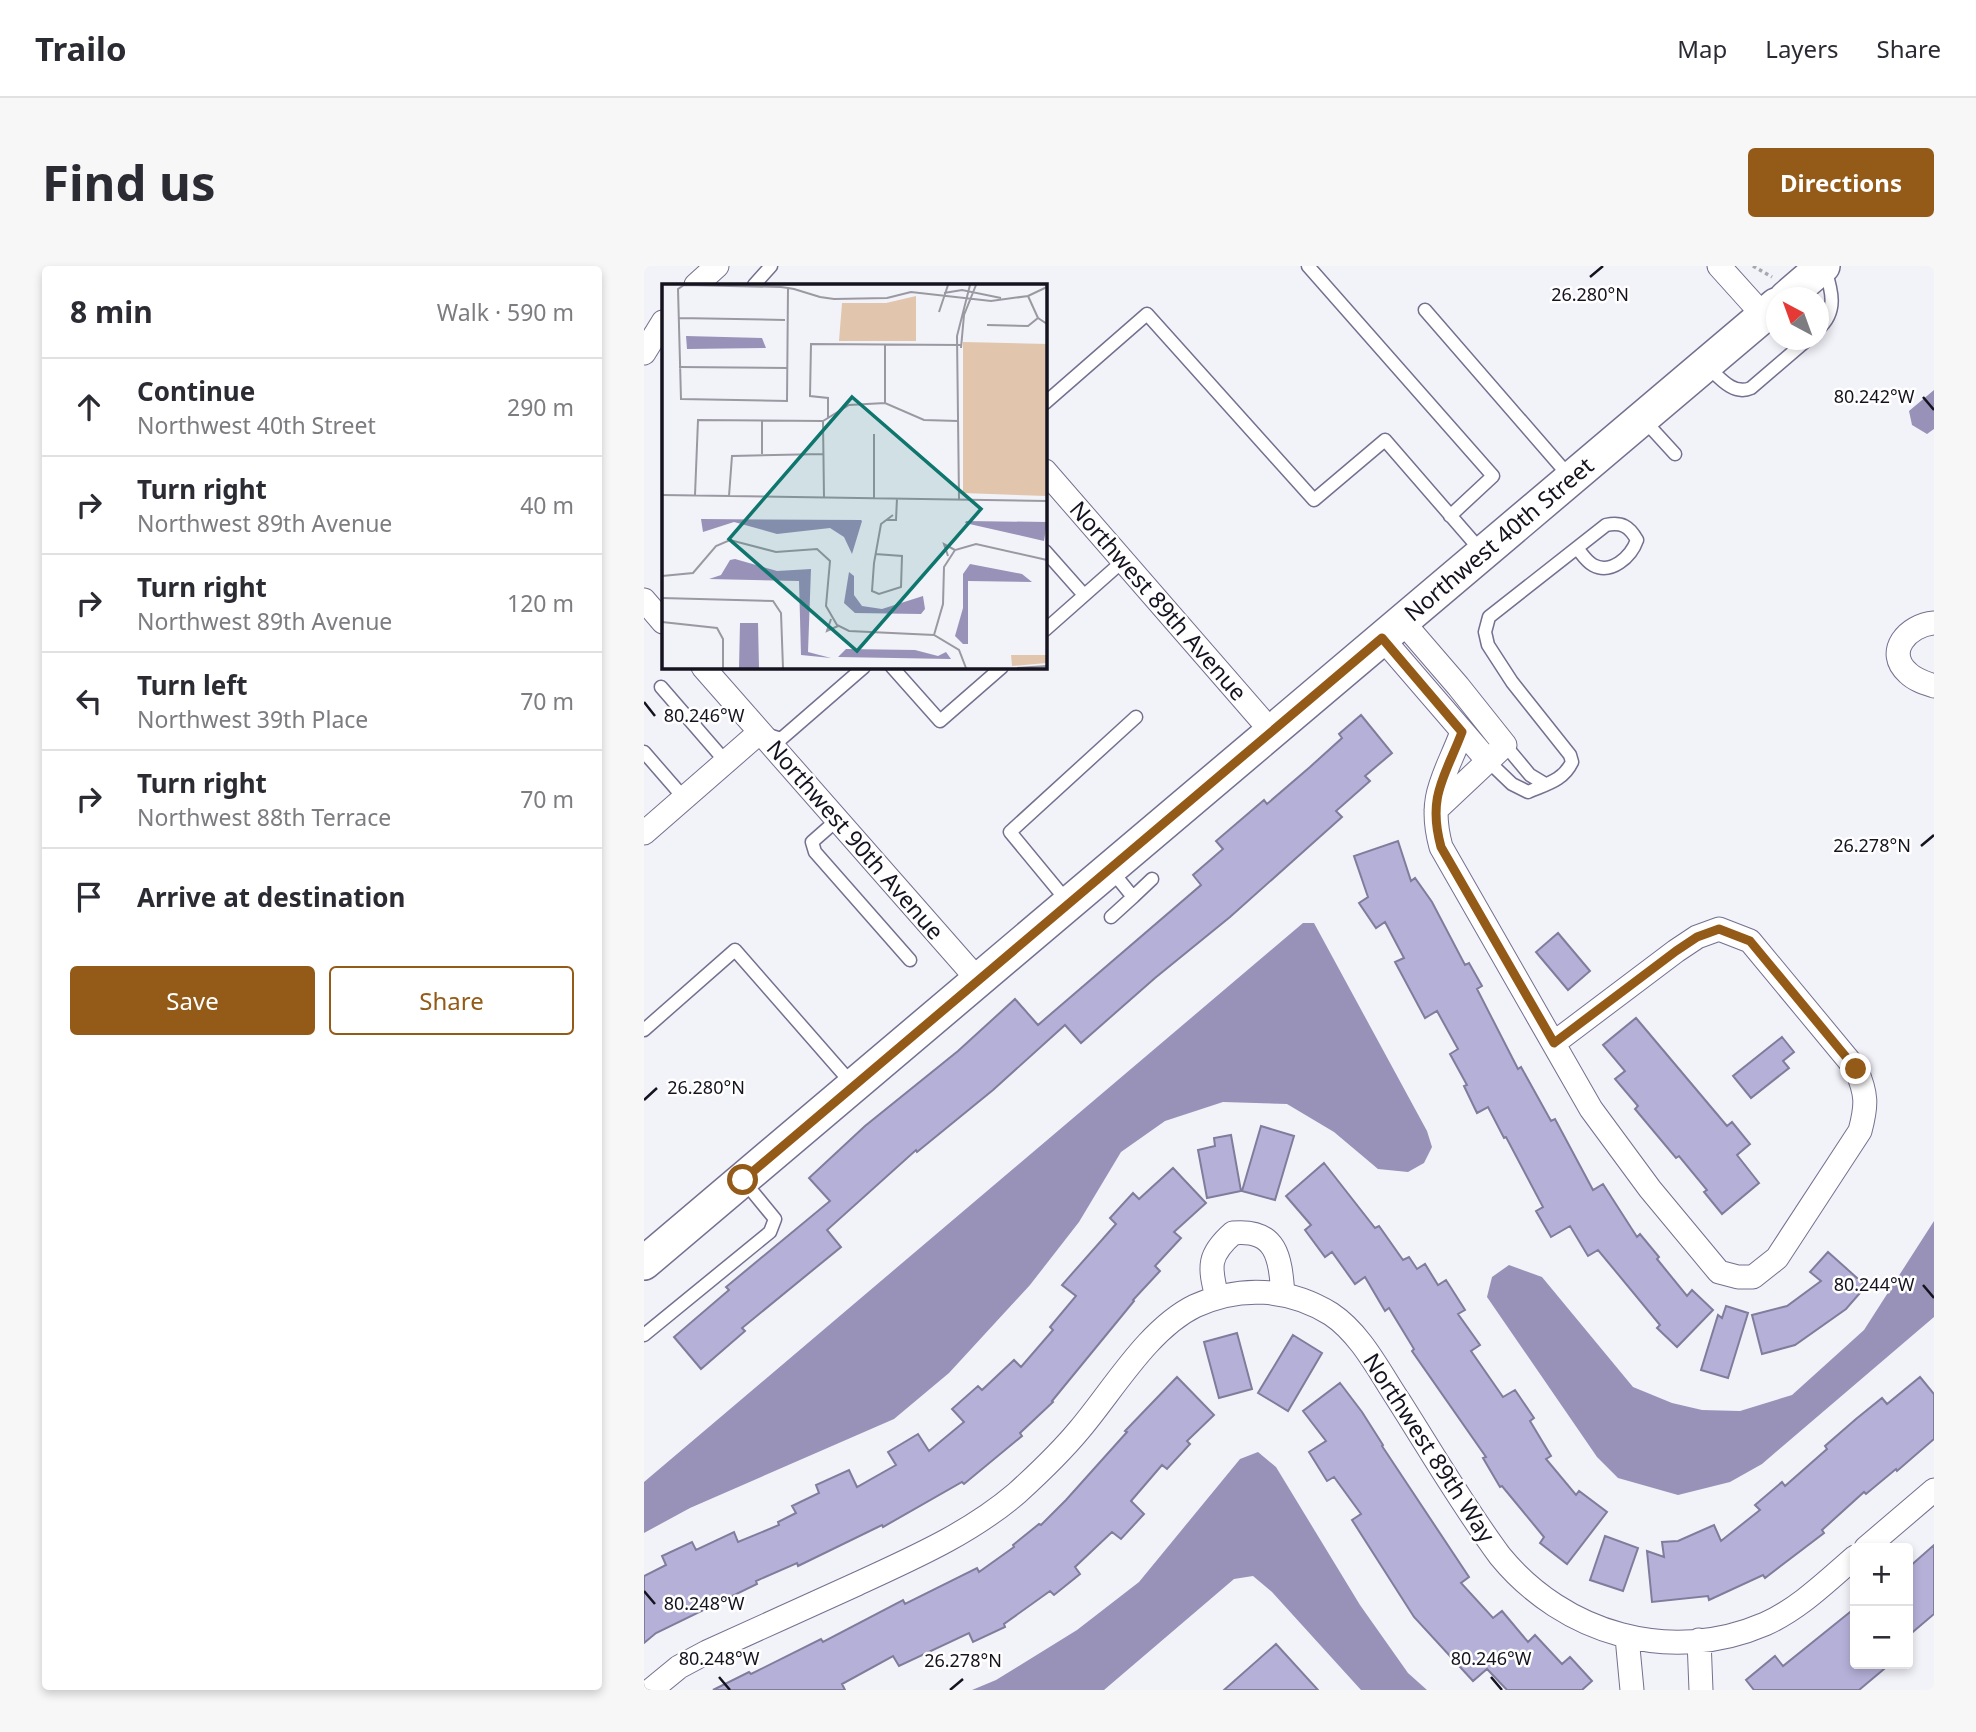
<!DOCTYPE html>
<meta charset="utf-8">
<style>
body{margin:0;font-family:"Noto Sans",sans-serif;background:#f7f7f7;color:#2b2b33}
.controls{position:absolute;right:21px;bottom:21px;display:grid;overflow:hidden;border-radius:7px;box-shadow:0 4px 10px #0003}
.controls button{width:63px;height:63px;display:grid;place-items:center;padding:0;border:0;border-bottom:2px solid #e1e1e2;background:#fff;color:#2b2b33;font:35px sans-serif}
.compass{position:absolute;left:1122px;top:21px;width:63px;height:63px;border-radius:50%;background:#fff;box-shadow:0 4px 10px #0003;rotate:319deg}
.stop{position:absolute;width:21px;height:21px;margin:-16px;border:5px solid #945a17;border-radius:50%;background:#fff}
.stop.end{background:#945a17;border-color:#fff;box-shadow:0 2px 7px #0008}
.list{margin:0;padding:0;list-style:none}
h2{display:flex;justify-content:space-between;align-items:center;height:91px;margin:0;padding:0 28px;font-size:30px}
h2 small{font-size:23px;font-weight:400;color:#7c7c81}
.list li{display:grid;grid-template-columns:46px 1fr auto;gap:21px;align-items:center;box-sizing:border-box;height:98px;padding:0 28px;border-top:2px solid #e1e1e2}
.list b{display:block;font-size:26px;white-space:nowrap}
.list p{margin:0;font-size:23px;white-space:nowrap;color:#7c7c81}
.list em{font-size:23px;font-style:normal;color:#7c7c81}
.actions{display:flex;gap:14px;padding:21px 28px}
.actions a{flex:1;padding:16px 0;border:2px solid #945a17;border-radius:7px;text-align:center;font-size:24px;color:#945a17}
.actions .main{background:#945a17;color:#fff}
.icon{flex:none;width:38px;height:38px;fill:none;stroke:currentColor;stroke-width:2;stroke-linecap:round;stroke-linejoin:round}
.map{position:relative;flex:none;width:1290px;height:1424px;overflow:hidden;border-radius:7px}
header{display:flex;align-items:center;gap:42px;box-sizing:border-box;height:98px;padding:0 35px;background:#fff;border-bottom:2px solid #e1e1e2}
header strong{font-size:33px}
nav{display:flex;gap:38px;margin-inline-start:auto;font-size:24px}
.intro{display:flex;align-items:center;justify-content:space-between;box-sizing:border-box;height:168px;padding:0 42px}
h1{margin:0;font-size:49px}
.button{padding:18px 32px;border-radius:7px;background:#945a17;color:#fff;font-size:24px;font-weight:700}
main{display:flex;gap:42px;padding:0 42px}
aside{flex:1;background:#fff;border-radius:7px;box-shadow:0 4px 10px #0003}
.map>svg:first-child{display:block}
.water{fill:#9892b9}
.building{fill:#b5b0d8;stroke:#807c9c;stroke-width:2}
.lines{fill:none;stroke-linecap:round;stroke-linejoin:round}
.lane-casing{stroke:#74708f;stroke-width:15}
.street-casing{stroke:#74708f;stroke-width:25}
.secondary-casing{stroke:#74708f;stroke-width:36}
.path{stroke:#a7a7af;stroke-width:3.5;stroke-dasharray:3.5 3.5;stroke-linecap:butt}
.lane{stroke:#fff;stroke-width:12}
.street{stroke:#fff;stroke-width:23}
.secondary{stroke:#fff;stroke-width:33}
.route{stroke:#945a17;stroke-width:9}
.ticks{fill:none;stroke:#15131f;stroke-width:2.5}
.labels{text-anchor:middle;stroke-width:5;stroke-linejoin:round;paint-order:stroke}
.street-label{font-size:23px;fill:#15131f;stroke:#fff}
.inset-road{fill:none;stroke:#9a99a2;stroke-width:2}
.view{fill:#0f766e;fill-opacity:0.15;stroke:#0f766e;stroke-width:3.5}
.inset-edge{fill:none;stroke:#15131f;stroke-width:3.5}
.ticks-label{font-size:18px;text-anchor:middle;fill:#15131f;stroke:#fff;stroke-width:5;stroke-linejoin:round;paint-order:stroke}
</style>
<header>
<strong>Trailo</strong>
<nav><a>Map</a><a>Layers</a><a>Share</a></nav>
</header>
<div class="intro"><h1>Find us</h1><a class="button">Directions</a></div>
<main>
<aside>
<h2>8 min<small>Walk · 590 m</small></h2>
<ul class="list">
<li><svg class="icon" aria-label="ahead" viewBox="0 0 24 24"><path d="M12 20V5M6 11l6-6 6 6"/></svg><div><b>Continue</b><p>Northwest 40th Street</p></div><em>290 m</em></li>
<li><svg class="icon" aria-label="right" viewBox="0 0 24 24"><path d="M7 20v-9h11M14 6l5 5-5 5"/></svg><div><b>Turn right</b><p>Northwest 89th Avenue</p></div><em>40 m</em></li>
<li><svg class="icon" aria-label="right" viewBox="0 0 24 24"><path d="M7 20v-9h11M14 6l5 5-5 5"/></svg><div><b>Turn right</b><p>Northwest 89th Avenue</p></div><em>120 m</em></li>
<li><svg class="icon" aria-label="left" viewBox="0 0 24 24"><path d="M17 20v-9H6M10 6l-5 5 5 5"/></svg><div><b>Turn left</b><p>Northwest 39th Place</p></div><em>70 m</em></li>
<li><svg class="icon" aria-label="right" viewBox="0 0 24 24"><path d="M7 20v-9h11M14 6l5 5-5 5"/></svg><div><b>Turn right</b><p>Northwest 88th Terrace</p></div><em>70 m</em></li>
<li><svg class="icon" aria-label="arrive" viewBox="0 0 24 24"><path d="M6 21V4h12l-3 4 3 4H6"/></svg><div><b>Arrive at destination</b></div></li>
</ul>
<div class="actions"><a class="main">Save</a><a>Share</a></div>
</aside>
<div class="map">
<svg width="1290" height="1424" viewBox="0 0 1290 1424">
<rect width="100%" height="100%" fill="#f2f2f9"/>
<!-- water -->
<path class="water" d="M1290,124V163L1283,168L1268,159L1265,145Z
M659,657H670L783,865L788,881L780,897L764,906L734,903L690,866L643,838L579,836L521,855L477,886L435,956L386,1019L305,1107L250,1153L46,1242L0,1267V1216Z
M1290,955V1051L1118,1198L1086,1216L1034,1229L974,1212L953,1191L843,1031L848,1011L865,999L898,1011L989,1121L1028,1137L1058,1144L1096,1145L1148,1129L1220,1064Z
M614,1186L632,1201L716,1339L764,1407L783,1424H717L628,1326L609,1310L590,1313L460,1424H328L352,1414L433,1364L495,1316L596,1193Z"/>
<!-- building -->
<path class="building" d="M717,449L748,487L721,510L726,515L692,545L698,551L586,651L511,712L437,777L421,759L349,824L273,886L272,884L183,964L197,981L98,1062L101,1065L57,1103L30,1071L85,1024L82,1021L186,935L165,912L221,860L314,785L371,733L394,759L557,619L549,609L579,583L572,575L620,534L623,538L666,501L698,472L695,468Z
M754,575L767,615L771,612L788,636L821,699L825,697L838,720L833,723L874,803L877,801L907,855L911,853L949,924L959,918L993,971L996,968L1015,991L1013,993L1043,1030L1048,1024L1069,1044L1033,1081L1013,1062L1016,1059L954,984L944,990L926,960L907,971L892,945L899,941L862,871L860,872L844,841L833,847L820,820L823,819L806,788L814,783L793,745L781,752L751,696L760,692L741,656L732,662L715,637L724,631L710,590Z
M914,667L946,705L924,724L892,686Z
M992,752L1083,860L1088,856L1106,878L1093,889L1115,917L1078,948L1060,926L1063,924L1035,890L1032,892L991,843L994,840L971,813L981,805L959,779Z
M1138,771L1150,786L1139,795L1145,802L1107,832L1089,810Z
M617,860L650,870L631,934L598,925Z
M587,869L597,925L563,932L554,884L571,880L570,872Z
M680,897L731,962L735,960L759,994L765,991L773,1003L781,998L794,1019L802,1014L821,1044L814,1048L836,1079L827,1085L859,1131L871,1124L890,1152L886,1155L907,1190L902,1193L932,1229L935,1225L963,1246L923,1298L896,1277L900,1271L858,1220L856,1221L839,1192L842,1191L768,1085L770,1083L745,1042L741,1045L721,1011L711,1018L688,986L681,991L661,964L667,959L642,930Z
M529,902L562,937L530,966L537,972L511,1000L516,1005L489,1034L490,1035L408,1135L409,1136L376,1167L378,1170L320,1218L318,1216L239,1261L238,1259L154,1300L153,1297L112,1315L113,1318L12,1367L0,1377V1310L22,1299L18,1290L48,1276L52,1284L90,1266L94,1276L135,1259L134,1256L152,1247L148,1240L175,1227L172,1219L205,1204L213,1221L252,1199L244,1186L274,1168L285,1185L320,1156L308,1143L334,1120L338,1124L370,1094L377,1101L409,1064L406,1061L432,1030L418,1019L472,958L466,952L489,927L495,933Z
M1184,986L1222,1020L1202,1043L1151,1079L1118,1088L1108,1049L1143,1040L1177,1015L1166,1006Z
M1082,1040L1104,1047L1084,1112L1057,1104L1074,1049L1078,1052Z
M593,1067L608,1123L575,1132L560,1076Z
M649,1069L678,1087L644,1145L614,1127Z
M533,1111L570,1149L543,1175L546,1178L523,1203L518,1199L487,1235L500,1248L477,1273L468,1266L431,1301L436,1308L410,1329L406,1325L360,1358L361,1361L329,1376L325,1367L255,1400L249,1390L198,1418L201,1424H69L105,1406L107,1408L177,1373L179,1376L259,1334L261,1338L333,1302L335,1306L370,1281L369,1279L395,1258L397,1259L422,1234L483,1166L481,1165Z
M1276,1111L1290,1128V1173L1253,1205L1252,1203L1222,1228L1220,1226L1178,1264L1180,1267L1121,1312L1119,1309L1065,1334L1064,1330L1008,1336L1003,1285L1020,1291L1018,1276L1034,1275L1070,1259L1077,1275L1116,1244L1111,1239L1138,1216L1141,1220L1183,1183L1181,1180L1212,1153L1238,1132L1243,1138Z
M696,1117L718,1146L739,1179L738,1180L825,1311L817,1317L849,1352L858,1345L884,1376L891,1369L918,1398L926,1391L948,1415L938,1424H863L843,1403L829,1415L770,1351L708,1254L717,1248L690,1211L683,1215L665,1186L682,1175L659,1145Z
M961,1270L994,1282L979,1325L946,1314Z
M1290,1279V1348L1264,1370V1302Z
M1211,1342V1398H1246L1215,1424H1110L1102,1414L1131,1390L1139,1400Z
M632,1378L674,1424H580Z"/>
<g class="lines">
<!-- lane casing -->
<g class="lane-casing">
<path id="lane" d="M664,0L849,210L806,250
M110,19L127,0
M781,44L926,211
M1174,63C1194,46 1188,25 1181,3
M1062,99C1075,111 1089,130 1107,122L1163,74
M401,137L503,48L670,234L741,174L839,287
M999,153L1031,188
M401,285L440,329
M401,364L479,295
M248,401L296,455L358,401
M17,421L82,496
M121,468L137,473L220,401
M861,479L886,509L901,518
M0,486L40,532
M844,495L868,518L884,526C902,518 919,515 928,496L926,489L868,416L844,379L841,366L845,351L962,259C978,256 985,260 993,274C987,291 967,309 949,299C942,295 938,288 933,282
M193,554L168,576L171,586L266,694
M467,604L489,631L467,651
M489,631L508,613
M423,635L366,566L492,451
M0,764L91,684L210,820
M0,1069L126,966L131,953L99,914"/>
</g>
<!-- street casing -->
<g class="street-casing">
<path id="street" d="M1075,0L1120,50
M52,19L73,0
M0,87L19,56
M401,205L628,466
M0,334L19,356
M758,355L814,420L861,479L792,544
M1290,357C1264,359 1240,386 1264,407C1271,414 1281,417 1290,420
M738,372L844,495
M59,401L335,715
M818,466C801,511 783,530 797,581L947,843L1006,923L1075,1006L1094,1011H1109L1133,992L1216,865C1223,839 1223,828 1212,803L1106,675L1075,663L1053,671L1032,685L910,777
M0,567L116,466
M573,1031C565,1000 564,989 589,967C633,963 636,991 639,1028
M1222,1282L1290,1224
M983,1371L988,1424
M1055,1374L1057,1424
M7,1424L35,1401L63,1386C113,1363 163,1341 213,1318C269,1292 325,1268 373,1227C395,1207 417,1186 436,1163C469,1124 504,1063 551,1040C596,1019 645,1022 687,1048C717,1068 735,1105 755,1135C788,1187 819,1240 856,1290C920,1368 1026,1399 1121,1358C1155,1343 1183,1315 1211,1291"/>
</g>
<!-- secondary casing -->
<g class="secondary-casing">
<g id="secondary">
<path d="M1142,32L1179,0"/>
<path id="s1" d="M0,997L1132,39"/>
</g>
</g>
<!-- path -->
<path class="path" d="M1109,0L1128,11"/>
<!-- lane -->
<use href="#lane" class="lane"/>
<!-- street -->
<use href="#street" class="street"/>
<!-- secondary -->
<use href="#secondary" class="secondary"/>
</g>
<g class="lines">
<!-- route -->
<path class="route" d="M99,914L738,372L818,466C801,511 783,530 797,581L910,777L1032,685L1053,671L1075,663L1106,675L1212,803"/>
</g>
<!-- ticks -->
<path class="ticks" d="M946,11L959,0M1279,131L1290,144M0,436L11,450M1277,580L1290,569M0,834L13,822M1279,1019L1290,1032M0,1325L11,1338M75,1411L86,1424M847,1411L858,1424M306,1424L319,1413"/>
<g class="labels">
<!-- street labels -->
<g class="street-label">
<text dy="8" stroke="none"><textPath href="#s1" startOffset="1120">Northwest 40th Street</textPath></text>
<text transform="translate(514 335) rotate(49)" y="8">Northwest 89th Avenue</text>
<text transform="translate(211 574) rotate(49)" y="8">Northwest 90th Avenue</text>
<text transform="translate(785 1182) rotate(57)" y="8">Northwest 89th Way</text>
</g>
</g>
<!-- overview -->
<g transform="translate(18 18)">
<rect width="385" height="385" fill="#f2f2f9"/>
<path d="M254,12V57H177L180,19H224ZM301,58L385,60V212L301,209ZM349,371H385V379L350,382Z" fill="#e1c6ad"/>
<path d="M24,52L100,54L104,64L25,65ZM39,235L199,236L200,237L190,270L182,253L168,244L115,250L72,238L41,248ZM385,238L382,257L303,239L304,237ZM73,275L115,287L149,285L146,368L169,374L139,371L137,297L47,295L59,291L68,276ZM308,280L360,290L370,298L306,297V360H301L293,352L301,324V290ZM187,288L192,292V311L200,322L220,325L261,312L263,325L259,330L193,329L182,319ZM78,339H96L97,384H77ZM184,365L253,366L276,372L284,368L289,375L176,373Z" fill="#9892b9"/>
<path class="inset-road" d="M126,4L125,117L19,115L16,5L22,1L119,3L126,4L132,5L158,13L172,15L225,14L249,8L329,17L366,12L385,3M282,9L300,6L339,14M366,12L376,34M277,28L286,1M17,34L123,36M325,41L366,42L376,34L385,40M223,60V119M299,64L302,31L314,1M17,83L126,84M166,134V114L148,112L149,60L299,61M161,137L162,214M212,150V214M100,170V136M0,211L385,217M33,211L36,136L161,137L187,121L223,119L262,136L296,137M67,212L70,172L161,170M297,215L295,52L308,1M225,236H234L235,214M213,270L240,272L239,303L217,310L210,307L212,279L219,240L231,231M286,272L282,260L293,266M0,292L31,289L54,262L68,256L114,268L155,265L168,277L164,322L175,341L187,347L272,351L297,366L304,384M0,314L111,317L119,329L121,384M169,335L165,347L176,342M0,338L55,344L61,355V384M272,351L281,320L282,283L293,266L314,260L385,276M355,384L385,382"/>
<path class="view" d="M190,113L319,225L195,367L67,255Z"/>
<rect width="385" height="385" class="inset-edge"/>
</g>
<g class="ticks-label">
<text x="946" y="35">26.280°N</text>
<text x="1230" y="137">80.242°W</text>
<text x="60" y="456">80.246°W</text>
<text x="1228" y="586">26.278°N</text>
<text x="62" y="828">26.280°N</text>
<text x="1230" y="1025">80.244°W</text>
<text x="60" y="1344">80.248°W</text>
<text x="75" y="1399">80.248°W</text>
<text x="847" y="1399">80.246°W</text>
<text x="319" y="1401">26.278°N</text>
</g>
</svg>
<div class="controls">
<button>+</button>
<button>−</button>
</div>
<svg class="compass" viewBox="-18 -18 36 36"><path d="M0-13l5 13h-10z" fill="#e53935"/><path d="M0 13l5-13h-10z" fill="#7c7c81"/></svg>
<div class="stop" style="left:99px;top:914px"></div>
<div class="stop end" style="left:1212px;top:803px"></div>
</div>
</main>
